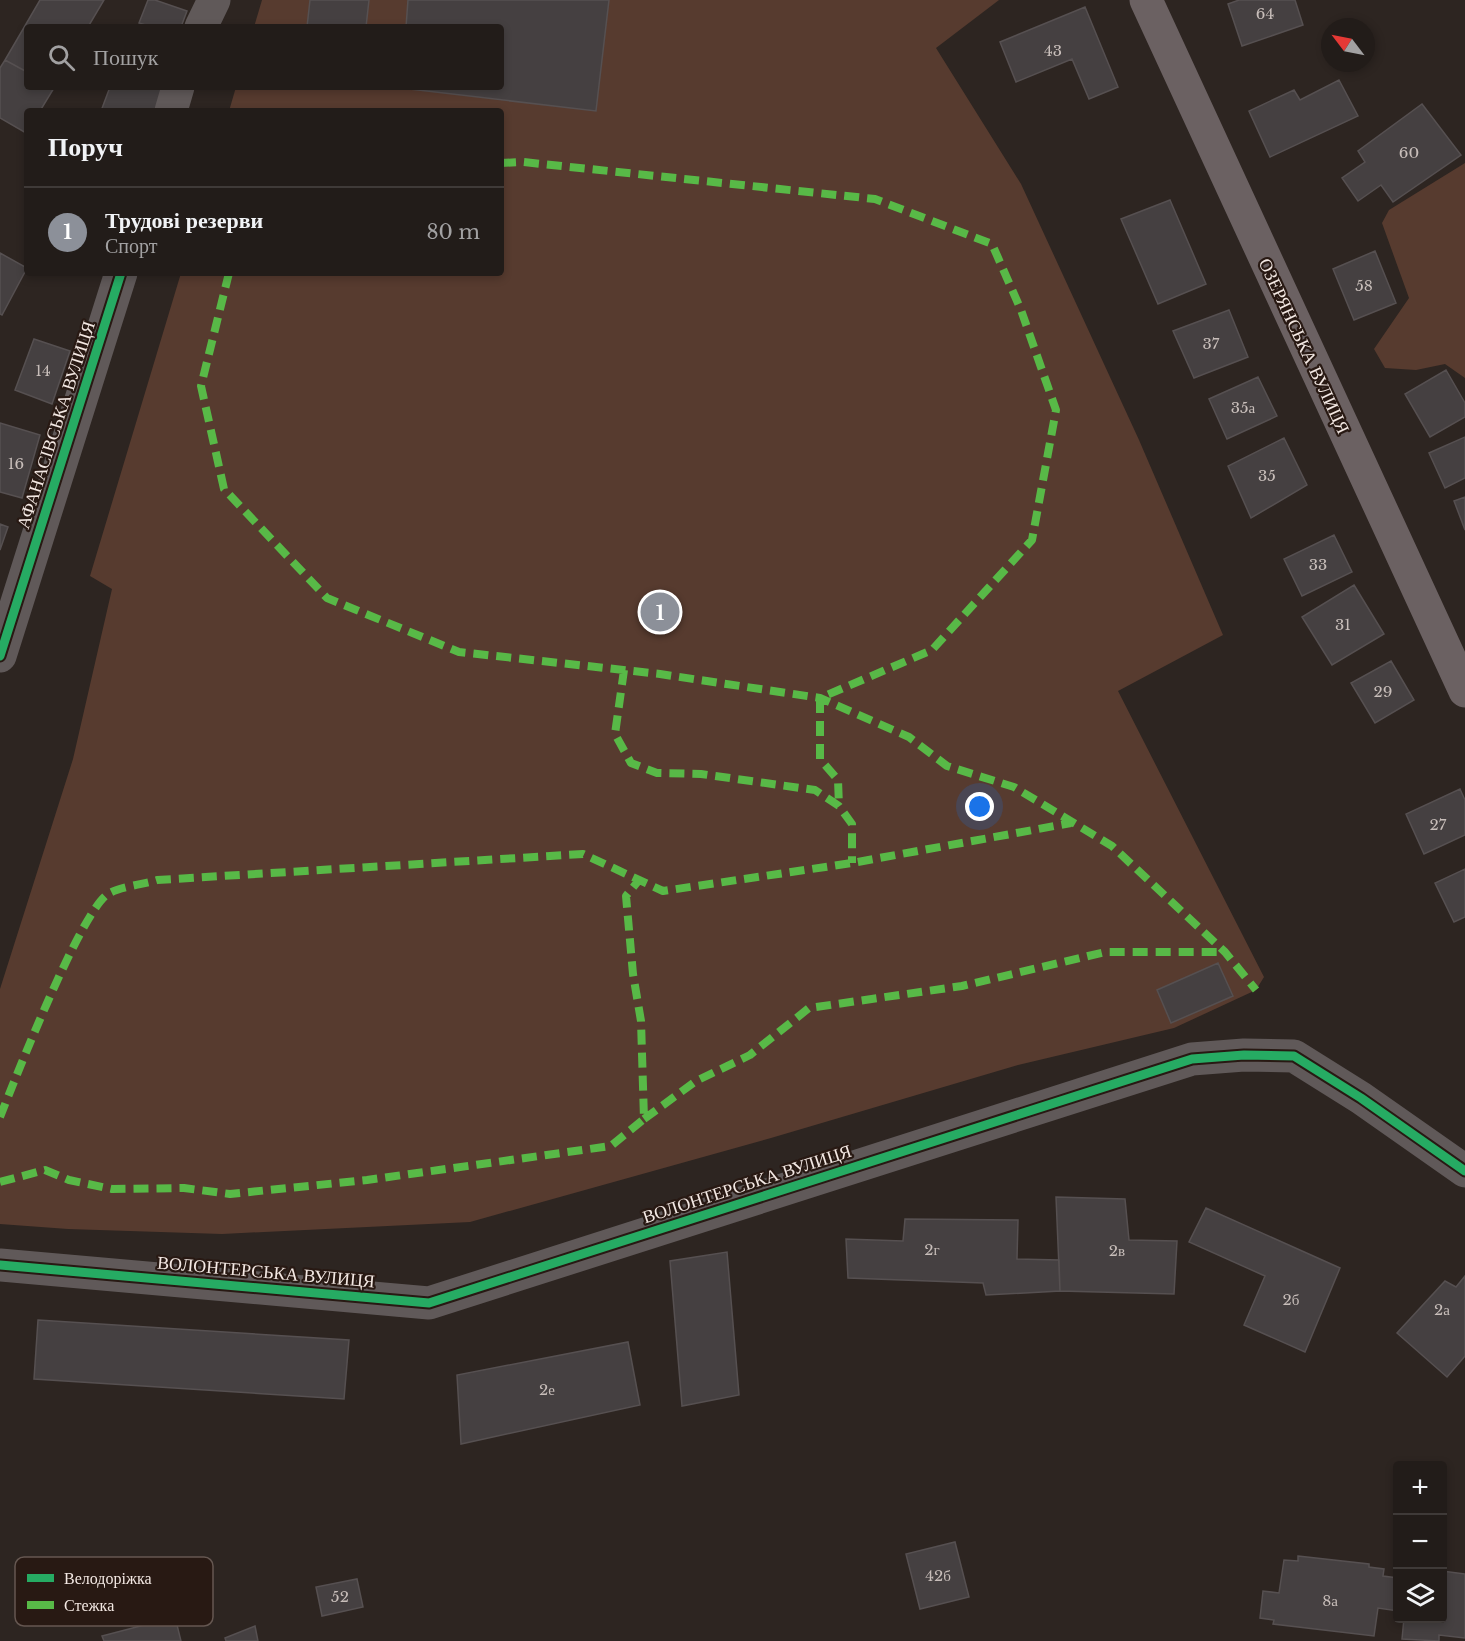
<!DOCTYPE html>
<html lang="uk">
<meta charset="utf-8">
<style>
body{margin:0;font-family:"Libre Baskerville",serif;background:#2a2522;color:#f1f3f6}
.controls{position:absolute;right:18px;bottom:18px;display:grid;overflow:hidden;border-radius:6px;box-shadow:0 3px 9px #0003}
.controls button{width:54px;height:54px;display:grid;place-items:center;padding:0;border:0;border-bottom:2px solid #3f3a38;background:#221c19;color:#f1f3f6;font:30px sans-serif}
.compass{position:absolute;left:1321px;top:18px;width:54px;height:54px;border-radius:50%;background:#221c19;box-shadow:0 3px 9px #0003;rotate:302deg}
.you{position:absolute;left:980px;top:807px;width:21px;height:21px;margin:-15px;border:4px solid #fff;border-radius:50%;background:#1a73e8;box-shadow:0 0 0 9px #1a73e833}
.badge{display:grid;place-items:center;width:39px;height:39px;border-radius:50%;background:#8c9099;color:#fff;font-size:20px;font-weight:700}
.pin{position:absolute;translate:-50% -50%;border:3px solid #fff;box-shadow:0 2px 6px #0006}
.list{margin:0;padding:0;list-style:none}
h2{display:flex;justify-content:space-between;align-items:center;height:78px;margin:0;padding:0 24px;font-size:26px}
h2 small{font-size:20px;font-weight:400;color:#a2a1a2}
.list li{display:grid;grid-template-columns:39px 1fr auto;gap:18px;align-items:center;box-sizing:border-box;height:90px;padding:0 24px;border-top:2px solid #3f3a38}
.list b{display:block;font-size:22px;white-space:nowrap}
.list p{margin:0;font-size:20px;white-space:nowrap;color:#a2a1a2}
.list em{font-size:20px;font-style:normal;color:#a2a1a2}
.icon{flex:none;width:33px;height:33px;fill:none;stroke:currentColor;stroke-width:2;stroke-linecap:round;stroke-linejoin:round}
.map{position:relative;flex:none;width:1465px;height:1641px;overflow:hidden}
.search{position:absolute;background:#221c19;box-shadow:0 3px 9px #0003;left:24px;top:24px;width:480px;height:66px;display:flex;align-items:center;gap:15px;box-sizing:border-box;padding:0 21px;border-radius:6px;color:#a2a1a2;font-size:22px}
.panel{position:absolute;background:#221c19;box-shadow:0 3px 9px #0003;left:24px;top:108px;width:480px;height:168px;border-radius:6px}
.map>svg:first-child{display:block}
.green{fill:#573b2f}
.building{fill:#454041;stroke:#565051;stroke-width:1.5}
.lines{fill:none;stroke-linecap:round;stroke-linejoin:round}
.minor{stroke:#605959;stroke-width:33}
.major{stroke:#6b6162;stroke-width:33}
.quiet{stroke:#58b947;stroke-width:8;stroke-dasharray:15 8;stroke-linecap:butt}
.cycleway-casing{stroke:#281913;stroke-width:13}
.cycleway{stroke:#26ab63;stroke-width:9}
.labels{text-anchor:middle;stroke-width:4.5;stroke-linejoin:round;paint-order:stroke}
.number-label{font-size:15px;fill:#c8beba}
.street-label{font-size:18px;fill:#f3e8e3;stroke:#281913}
.key{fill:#281913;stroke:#655751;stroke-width:1.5}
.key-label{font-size:16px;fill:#f3e8e3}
</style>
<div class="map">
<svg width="1465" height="1641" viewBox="0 0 1465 1641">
<rect width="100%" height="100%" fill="#2d2521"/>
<!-- green -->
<path class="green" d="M262,0H999L936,48L1021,184L1139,440L1223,635L1118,691L1264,977L1256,990L1174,1028L1018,1065L771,1138L470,1222L222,1234L68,1229L0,1224V989L73,759L112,589L90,576L181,273H501V111H229L236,87H501V27H254Z
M1465,163V378L1445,364L1416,370L1385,368L1374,349L1409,298L1382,223L1389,210Z"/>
<!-- building -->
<path class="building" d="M40,0H104L88,27H27V72L5,60Z
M148,0H155L187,11L181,27H152L139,23Z
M310,0H369L366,27H307Z
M408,0H609L596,111L401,88L501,87V27H406Z
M1239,0H1295L1303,25L1242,46L1228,4Z
M1085,7L1118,87L1089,99L1072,59L1016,82L1000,42Z
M5,60L27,72V87L54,88L40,111H27L26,133L0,118V68Z
M1339,80L1358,116L1270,157L1249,111L1294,90L1300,100Z
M110,87H165L157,111H101Z
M1422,104L1461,155L1393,202L1381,185L1358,201L1342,178L1365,162L1358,151Z
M1170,200L1206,284L1158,304L1121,219Z
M1375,251L1396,303L1354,320L1333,269Z
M0,253L27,268L2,315L0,314Z
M1229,310L1248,357L1194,378L1173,331Z
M34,339L70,351L52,404L15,390Z
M1446,370L1465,403V417L1430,437L1405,394Z
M1258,377L1277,416L1227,439L1209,399Z
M0,423L40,435L22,498L0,492Z
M1465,437V478L1445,488L1429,453Z
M1284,438L1307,485L1251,518L1228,466Z
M1465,497V530L1454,501Z
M0,524L8,527L0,550Z
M1334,535L1352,572L1302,596L1284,559Z
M1354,585L1384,634L1332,665L1302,617Z
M1391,661L1414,700L1375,723L1351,683Z
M1460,789L1465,800V835L1424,854L1406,814Z
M1465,869V917L1454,922L1435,883Z
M1218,963L1233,996L1171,1023L1157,990Z
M1056,1197L1125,1199L1129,1240L1177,1241L1174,1294L1060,1291Z
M1206,1208L1340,1268L1305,1352L1244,1325L1265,1276L1189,1242Z
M905,1219L1018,1220L1017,1259L1059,1260L1060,1291L986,1295L983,1283L848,1278L846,1239L903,1241Z
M727,1252L739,1395L682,1406L670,1261Z
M1465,1276V1356L1447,1377L1397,1333L1445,1281L1456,1287Z
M38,1320L349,1340L344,1399L34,1379Z
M628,1342L640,1405L461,1444L457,1375Z
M955,1542L969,1597L920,1609L906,1554Z
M1298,1556L1369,1564V1567L1384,1569L1383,1576L1398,1578V1611L1378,1608L1374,1636L1273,1624L1274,1620L1260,1618L1263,1591L1279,1593L1284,1560L1298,1561Z
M1442,1571L1465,1574V1638L1439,1635V1641L1402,1639L1404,1618H1442Z
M357,1579L363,1607L322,1616L316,1587Z
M175,1617L181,1641H104L102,1636Z
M255,1626L258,1641H226L225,1638Z"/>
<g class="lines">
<!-- minor -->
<path class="minor" d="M201,27L214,0
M171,111L178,87
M0,656L121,273
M0,1265L429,1303L1192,1059L1244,1055L1294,1056L1361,1098L1465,1171"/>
<!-- major -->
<path class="major" d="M1146,0L1465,691"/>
<!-- quiet -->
<path class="quiet" d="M501,163L523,162L875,199L992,244L1021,310L1056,410L1032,540L932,650L820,698
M229,273L201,386L224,489L327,598L459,652L660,674L820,698L909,737L947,766L1014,787L1112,846L1225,952L1256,990
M624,670L615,734L631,763L657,773L701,774L815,790L839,806L852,824V863
M820,698V759L838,780L839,806
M0,1117C15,1079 81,911 108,894C118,887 145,884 157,880L583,854L663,891L852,863L1071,823
M644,1119L696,1081L750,1055L809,1008L962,986L1105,952H1225
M0,1182L45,1170L69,1180L112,1189L184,1188L230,1194L367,1180L611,1146L644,1119L641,1021L633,974L626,896L639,880"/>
<!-- cycleway casing -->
<g class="cycleway-casing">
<path id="cycleway" d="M0,656L121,273
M0,1265L429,1303L1192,1059L1244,1055L1294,1056L1361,1098L1465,1171"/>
</g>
<!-- cycleway -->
<use href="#cycleway" class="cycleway"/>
</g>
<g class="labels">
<!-- number labels -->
<g class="number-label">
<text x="1265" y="19">64</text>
<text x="1053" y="56">43</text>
<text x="1409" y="158">60</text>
<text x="1364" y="291">58</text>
<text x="1211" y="349">37</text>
<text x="43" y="376">14</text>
<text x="1243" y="413">35а</text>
<text x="16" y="469">16</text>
<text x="1267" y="481">35</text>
<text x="1318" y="570">33</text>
<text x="1343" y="630">31</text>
<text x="1383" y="697">29</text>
<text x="1438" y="830">27</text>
<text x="932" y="1255">2г</text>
<text x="1117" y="1256">2в</text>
<text x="1291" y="1305">2б</text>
<text x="1442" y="1315">2а</text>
<text x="547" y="1395">2е</text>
<text x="938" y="1581">42б</text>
<text x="340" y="1602">52</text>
<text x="1330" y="1606">8а</text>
</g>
<!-- street labels -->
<g class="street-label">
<text transform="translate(1304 346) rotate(65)" y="6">ОЗЕРЯНСЬКА ВУЛИЦЯ</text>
<text transform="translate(56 425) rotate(-72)" y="6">АФАНАСІВСЬКА ВУЛИЦЯ</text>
<text transform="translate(747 1184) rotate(-18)" y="6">ВОЛОНТЕРСЬКА ВУЛИЦЯ</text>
<text transform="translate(266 1272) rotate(5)" y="6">ВОЛОНТЕРСЬКА ВУЛИЦЯ</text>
</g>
</g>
<!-- legend -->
<rect x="15" y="1557" width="198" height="69" rx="9" class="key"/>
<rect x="27" y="1574" width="27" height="8" fill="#26ab63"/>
<rect x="27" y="1601" width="27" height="8" fill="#58b947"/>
<g class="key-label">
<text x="64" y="1584">Велодоріжка</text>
<text x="64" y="1611">Стежка</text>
</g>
</svg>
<div class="controls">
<button>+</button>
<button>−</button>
<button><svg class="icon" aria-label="layers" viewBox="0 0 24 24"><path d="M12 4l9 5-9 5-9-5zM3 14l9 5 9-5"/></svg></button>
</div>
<svg class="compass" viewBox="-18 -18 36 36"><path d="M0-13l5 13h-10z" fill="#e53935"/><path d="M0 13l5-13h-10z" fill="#a2a1a2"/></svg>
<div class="you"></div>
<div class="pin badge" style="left:660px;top:612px">1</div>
<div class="search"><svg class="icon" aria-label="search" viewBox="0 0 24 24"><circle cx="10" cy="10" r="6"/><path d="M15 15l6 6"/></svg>Пошук</div>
<section class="panel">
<h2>Поруч<small></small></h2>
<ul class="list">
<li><span class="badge">1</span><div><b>Трудові резерви</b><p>Спорт</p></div><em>80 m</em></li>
</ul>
</section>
</div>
